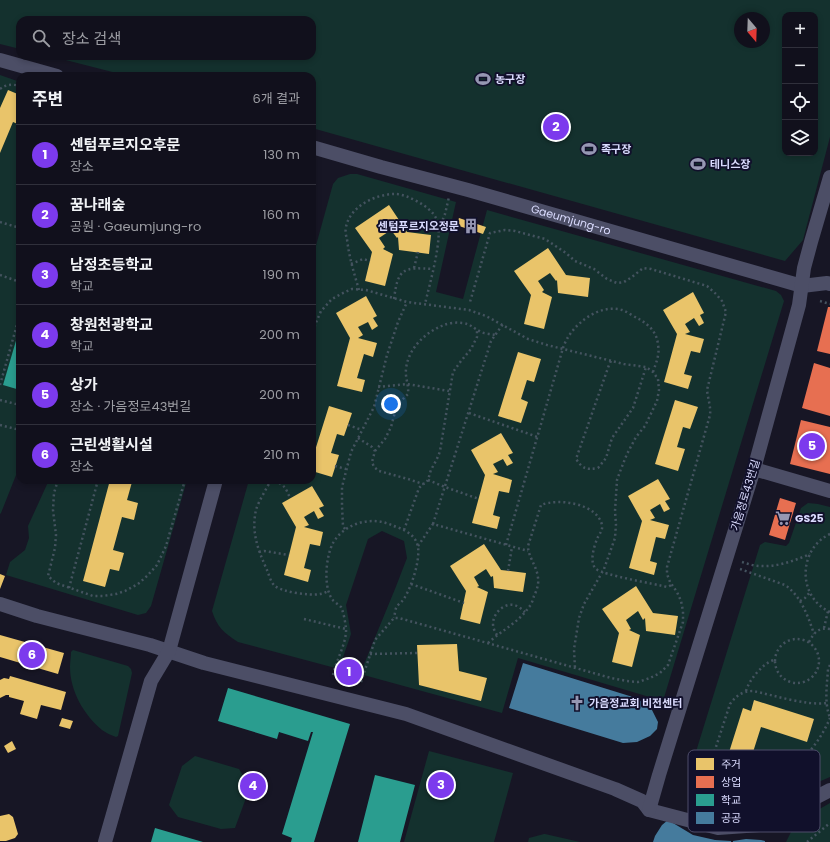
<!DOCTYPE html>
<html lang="ko">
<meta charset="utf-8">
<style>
body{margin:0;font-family:Poppins,"Noto Sans KR",sans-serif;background:#1e1e29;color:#f1f3f6}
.controls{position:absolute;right:12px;top:12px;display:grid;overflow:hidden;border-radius:8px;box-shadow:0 2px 6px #0003}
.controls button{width:36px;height:36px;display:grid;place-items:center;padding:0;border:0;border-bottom:1px solid #30303b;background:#11101c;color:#f1f3f6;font:20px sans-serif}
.compass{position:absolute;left:734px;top:12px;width:36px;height:36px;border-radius:50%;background:#11101c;box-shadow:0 2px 6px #0003;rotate:161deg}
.you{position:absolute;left:391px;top:404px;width:14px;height:14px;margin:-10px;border:3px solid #fff;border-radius:50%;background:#1a73e8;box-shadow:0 0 0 6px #1a73e833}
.badge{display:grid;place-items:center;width:26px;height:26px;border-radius:50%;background:#7c3aed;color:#fff;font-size:13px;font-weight:700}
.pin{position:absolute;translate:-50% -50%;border:2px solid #fff;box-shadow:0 1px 4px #0006}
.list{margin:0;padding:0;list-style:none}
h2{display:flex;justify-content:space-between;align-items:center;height:52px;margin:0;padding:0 16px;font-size:17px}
h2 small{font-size:13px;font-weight:400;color:#9c9da3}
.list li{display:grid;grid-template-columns:26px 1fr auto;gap:12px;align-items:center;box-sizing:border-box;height:60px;padding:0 16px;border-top:1px solid #30303b}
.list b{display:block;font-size:15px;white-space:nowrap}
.list p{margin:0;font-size:13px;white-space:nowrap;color:#9c9da3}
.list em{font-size:13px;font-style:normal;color:#9c9da3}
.icon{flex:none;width:22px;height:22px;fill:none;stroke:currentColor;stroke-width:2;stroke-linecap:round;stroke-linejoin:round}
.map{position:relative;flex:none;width:830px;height:842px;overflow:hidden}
.search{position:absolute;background:#11101c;box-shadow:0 2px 6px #0003;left:16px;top:16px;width:300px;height:44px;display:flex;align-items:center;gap:10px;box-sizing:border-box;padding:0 14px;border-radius:12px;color:#9c9da3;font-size:15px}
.panel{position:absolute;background:#11101c;box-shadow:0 2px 6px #0003;left:16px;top:72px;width:300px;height:412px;border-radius:12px}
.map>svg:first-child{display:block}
.green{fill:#14312e;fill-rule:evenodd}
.homes{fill:#e9c46a}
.shops{fill:#e76f51}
.schools{fill:#2a9d8f}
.public{fill:#457b9d}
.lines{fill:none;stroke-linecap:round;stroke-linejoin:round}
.path{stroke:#44535f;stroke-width:2.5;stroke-dasharray:2 3;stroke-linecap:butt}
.minor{stroke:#4c4e66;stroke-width:14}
.labels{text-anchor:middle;stroke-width:4;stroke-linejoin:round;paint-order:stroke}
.poi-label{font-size:11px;font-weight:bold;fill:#dbdcff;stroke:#11102b;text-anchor:start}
.street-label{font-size:11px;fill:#dbdcff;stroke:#11102b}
.key{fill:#11102b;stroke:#4e4d6b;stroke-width:1}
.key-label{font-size:11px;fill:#dbdcff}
</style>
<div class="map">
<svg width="830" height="842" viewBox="0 0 830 842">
<rect width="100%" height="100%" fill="#171625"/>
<!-- green -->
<path class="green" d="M0,0H830V137L803,240L785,261L312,128V76H128L50,56H312V20H20V49L0,44ZM785,15H815V153H785ZM740,18H764V42H740Z
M0,75L20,82V465L1,513L0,514Z
M350,174H357L456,202L436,292L463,299L487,210L776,291L781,295L784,301L663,701L518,658L502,713L360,674L395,589L407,558L404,541L382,531L368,539L346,605L351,634L339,669L238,642C224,633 217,627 212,611L249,480H312V260L333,184L338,178Z
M49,480H187L151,606L146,613L138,615L6,575L10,562L25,550L29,538L28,526Z
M808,503L818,504L830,507V777L779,799L769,802L757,801L695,784L691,778L690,771L760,545L765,542L786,546L789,543L801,508Z
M73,650L128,666L131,669L132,673L118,736L116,737C111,735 106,733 102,730C84,715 70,691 70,667C70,662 71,657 71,652Z
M429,751L513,773L494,842H404Z
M195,756L239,769L250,787L235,828L221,829L178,817L169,805L182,766Z
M830,803V842H786L792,830L816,811Z
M544,834H545L580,842H528L529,838Z"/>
<!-- homes -->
<path class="homes" d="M8,90L20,95V125L13,122L0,153V108Z
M389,205L407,232L431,235L429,254L399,250L398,237L397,238L391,230L379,238L385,247L383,249L393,254L385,286L365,281L372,252L355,228Z
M459,218L486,227L483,234L456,225Z
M548,248L566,275L590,278L588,297L558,293L557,280L556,281L550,273L538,281L544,290L542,292L552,297L544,329L524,324L531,295L514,271Z
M693,292L704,313L700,315L704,323L699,326L694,318L685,324L690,332L685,334L704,339L700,353L691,351L684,374L692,376L688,389L664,382L677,334L663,310Z
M366,296L377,316L373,318L378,326L372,330L368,322L358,327L363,335L358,338L377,343L373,357L364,354L357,378L365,380L362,392L337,386L350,338L336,313Z
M518,352L541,359L534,382L527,380L521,399L528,402L521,423L498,416Z
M675,400L698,407L690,429L683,427L677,447L685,449L678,471L655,464Z
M329,406L352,413L344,436L337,434L331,453L339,455L332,477L312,471V460Z
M501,433L513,453L508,455L513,463L507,466L503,459L493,464L498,472L493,474L512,480L509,493L499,491L493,515L500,517L497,529L472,523L485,475L471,450Z
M658,479L670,499L665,501L670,509L664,512L660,504L650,510L655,518L650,520L669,525L665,539L656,537L650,561L657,563L654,575L629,568L642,521L628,496Z
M110,480H125L132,482L127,500L138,503L134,520L122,517L113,550L124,553L119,571L110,569L105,587L83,581Z
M312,486L324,506L319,508L324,516L318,519L314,511L304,517L309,525L304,527L323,532L320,546L310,544L304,568L311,570L308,582L284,575L296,527L282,503Z
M484,544L501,570L526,573L523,592L494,588L493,576L491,577L486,569L474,577L479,586L477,587L488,592L480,624L460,619L466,591L450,566Z
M0,574L5,576L0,589Z
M636,586L653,613L678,616L675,635L646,631L645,618L643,620L638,611L626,620L631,629L629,630L640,635L632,667L612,662L619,633L602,609Z
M0,635L64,653L58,674L0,657Z
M457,644L459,671L487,678L481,701L419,685L417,645Z
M337,664L364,673L361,680L334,671Z
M10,676L66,692L61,710L41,705L37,719L20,714L24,701L9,697V695H6L0,698V680L4,678L9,679Z
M754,700L814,719L807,742L761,727L747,771L725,765L743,708L751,711Z
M62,718L73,721L70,729L59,726Z
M12,741L16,749L8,753L4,746Z
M9,814L13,817L18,834L15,838L6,841H0V816Z"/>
<!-- shops -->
<path class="shops" d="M828,307H830V354L817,351Z
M814,363L830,368V416L802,408Z
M801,420L830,427V474L790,464Z
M780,498L796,503L785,540L769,535Z"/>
<!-- schools -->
<path class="schools" d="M20,327V390L3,385Z
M228,688L350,724L314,842H291L292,838L282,834L313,732H311L308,741L279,732L277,739L218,721Z
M375,775L415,785L400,842H358Z
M155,828L203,842H151Z"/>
<!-- public -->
<path class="public" d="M523,663L636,698L651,708L658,722L657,729L650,736L637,742L623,743L509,708Z
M668,820L693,835L715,840L731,841V842H653L655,836L662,825Z
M746,839L761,840L765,841V842H733V841Z"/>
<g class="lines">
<!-- path -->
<path class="path" d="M0,89C7,84 12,84 20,86
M0,222L20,228
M439,229L445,214L449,197
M351,264L363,259L370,261
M414,268L418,252
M0,275L20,282
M359,290C354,273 349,257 347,239C346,236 345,231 346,227C350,206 376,194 395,194C407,194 431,207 436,218C445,233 429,286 425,304
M394,299C398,268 403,267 433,269
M820,301L830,304
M611,361L609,365L576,459C583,469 586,470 598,468L606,458L612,438L633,408L646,367
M0,385L20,314
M378,387L407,384L449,391
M0,400L20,405
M312,412L313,341L315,325L321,311L332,299L343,293L352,289L366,290L407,302L469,310L486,316L528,339L547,345L624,364L646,367L653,372L658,379L659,390L657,401L645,426L636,437L627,454L621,469L617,480L615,511L616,524L615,538L604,569L584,604L579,618L574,649L575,668
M469,413L532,435L537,437
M0,425L20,430
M348,425L362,430
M358,438L372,447L375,451L372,462L374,467L379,471L408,479L423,484
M375,451L385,439L391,427L397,405L408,394C409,385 405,378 406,369C408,349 425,332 444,325C449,323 456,322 462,323C471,324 473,328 481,332C485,334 491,334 496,335
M335,466L346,469
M58,480L54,493L53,510L56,535L55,548L48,576L56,583L93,596H103L116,594L125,591L138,584L147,576L157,565L166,546L185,480
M271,480C267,488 258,502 256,510C251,532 258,550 267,570C269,575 271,583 275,586C282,592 310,596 320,594C323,594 326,592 329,591
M275,480C285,487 285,486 290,498
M428,480L445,487L479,499
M433,524L491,341L503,324
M345,529L343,526L342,506V487L351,452L374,407L387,355L398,322L407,302
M404,530L419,488L423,484L426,483C429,479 429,475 431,470C434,464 438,458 440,451L453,372L461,361L471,349L477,337V329
M830,534C798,549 797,597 830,612
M506,545L563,348C570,326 598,303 622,310C628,312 634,317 639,319C649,325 657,332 658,345C660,354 656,363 653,372
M418,546L433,524L528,551
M259,552L264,551L289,555
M742,562C748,564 754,566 760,566C777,567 794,561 810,554
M740,569L785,585C801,596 808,616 814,634
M508,571L512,547
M411,584L464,603
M69,588L98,480
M800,601L805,598L810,592
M304,619L346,629
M824,628L828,611
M497,635C495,632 493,628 493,624C493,613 504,603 514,605C518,606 522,609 525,612
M775 661a22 22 0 1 1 44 0a22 22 0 1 1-44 0Z
M809,642C814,633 818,627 830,629
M488,643C501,631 519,622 529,607C532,604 533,599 534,596C537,590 539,583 538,578C537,566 528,557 528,546L541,505C558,498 597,503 602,525C603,531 599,534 597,539C594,547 589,562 596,569C603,575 655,584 667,587L672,585
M370,654L417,653
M830,665L828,669C827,686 824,702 830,718
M333,675C336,660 347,643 346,628C345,622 344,613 341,607C338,604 334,602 332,599C323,586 326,556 333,543C343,525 367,517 386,523C390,524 393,526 397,527C407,531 416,536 418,547C420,561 412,585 405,597C403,601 400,603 397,606C395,609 395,614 394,618
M361,682L375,640L394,618H399L611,678L627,681L638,682L650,678L660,673L668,665L683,622V611L681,601L677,592L670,582L667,574V567L710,415C711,407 708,399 707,390L726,312L722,301L716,294L707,286L651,269L643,268L632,277L624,282L617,283L607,279L594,269L575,261L566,253L545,239L515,231L505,230L490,233L470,302
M746,691C749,680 763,663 774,660
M826,703C807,706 773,695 753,691C742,691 736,696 730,704L715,750C714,759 715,770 723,775C727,777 734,777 738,777C758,778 778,777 795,765C810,754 823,735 830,718
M807,842L830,823"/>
<!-- minor -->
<g class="minor">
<path d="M0,60L57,76"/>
<path id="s1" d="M312,147L381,167L468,190L802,286L827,283L830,284"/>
<path d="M754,469L830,491"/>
<path d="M0,604L37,616L150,645L204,663L406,714L615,789L642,801L649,810L718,828L760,825L779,815L807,802L830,790"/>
<path d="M649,810L659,775L754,469L799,305L804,268L811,242L830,177"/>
<path d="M105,842L151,681L169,651L216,480"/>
</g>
</g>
<!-- icons -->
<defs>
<g id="stadium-bare" transform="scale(1.2)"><path d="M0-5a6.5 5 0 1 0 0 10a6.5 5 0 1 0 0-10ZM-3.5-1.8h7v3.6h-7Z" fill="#9697b3" stroke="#11102b" stroke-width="2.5" paint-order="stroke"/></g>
<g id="building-bare" transform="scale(1.2)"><path d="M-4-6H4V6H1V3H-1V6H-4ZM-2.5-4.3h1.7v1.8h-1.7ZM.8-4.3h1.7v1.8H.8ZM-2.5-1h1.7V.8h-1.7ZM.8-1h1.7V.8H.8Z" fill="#9697b3" stroke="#11102b" stroke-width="2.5" paint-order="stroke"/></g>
<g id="supermarket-bare" transform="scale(1.2)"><path d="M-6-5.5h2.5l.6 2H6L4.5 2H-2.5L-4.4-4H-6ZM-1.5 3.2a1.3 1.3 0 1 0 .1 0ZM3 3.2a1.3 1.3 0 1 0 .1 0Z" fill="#9697b3" stroke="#11102b" stroke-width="2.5" paint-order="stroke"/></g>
<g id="church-bare" transform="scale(1.2)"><path d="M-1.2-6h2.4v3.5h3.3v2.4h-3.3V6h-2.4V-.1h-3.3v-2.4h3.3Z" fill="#9697b3" stroke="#11102b" stroke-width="2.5" paint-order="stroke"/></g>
</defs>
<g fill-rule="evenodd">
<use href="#stadium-bare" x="483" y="79"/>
<use href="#stadium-bare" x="589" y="149"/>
<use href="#stadium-bare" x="698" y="164"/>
<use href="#building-bare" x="471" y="226"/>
<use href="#supermarket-bare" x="783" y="518"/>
<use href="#church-bare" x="577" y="703"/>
</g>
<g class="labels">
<!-- poi labels -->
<g class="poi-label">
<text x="495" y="83">농구장</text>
<text x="601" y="153">족구장</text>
<text x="710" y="168">테니스장</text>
<text x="459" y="230" text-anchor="end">센텀푸르지오정문</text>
<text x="795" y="522">GS25</text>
<text x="589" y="707">가음정교회 비전센터</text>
</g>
<!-- street labels -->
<g class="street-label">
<text dy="4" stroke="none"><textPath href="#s1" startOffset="269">Gaeumjung-ro</textPath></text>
<text transform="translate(745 495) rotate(-73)" y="4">가음정로43번길</text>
</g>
</g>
<!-- legend -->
<rect x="688" y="750" width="132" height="82" rx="6" class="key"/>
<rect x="696" y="758" width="18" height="12" fill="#e9c46a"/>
<rect x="696" y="776" width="18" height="12" fill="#e76f51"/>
<rect x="696" y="794" width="18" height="12" fill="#2a9d8f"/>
<rect x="696" y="812" width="18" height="12" fill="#457b9d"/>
<g class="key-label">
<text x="721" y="768">주거</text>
<text x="721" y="786">상업</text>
<text x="721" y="804">학교</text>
<text x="721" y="822">공공</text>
</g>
</svg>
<div class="controls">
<button>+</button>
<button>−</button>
<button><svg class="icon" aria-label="locate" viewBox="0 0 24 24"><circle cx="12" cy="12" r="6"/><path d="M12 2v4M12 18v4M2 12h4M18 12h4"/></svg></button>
<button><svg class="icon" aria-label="layers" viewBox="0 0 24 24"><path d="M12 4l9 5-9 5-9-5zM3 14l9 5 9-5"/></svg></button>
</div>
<svg class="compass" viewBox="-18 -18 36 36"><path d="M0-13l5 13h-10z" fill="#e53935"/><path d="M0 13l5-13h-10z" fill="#9c9da3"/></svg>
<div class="you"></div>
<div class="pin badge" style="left:349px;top:672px">1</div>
<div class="pin badge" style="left:556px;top:127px">2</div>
<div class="pin badge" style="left:441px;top:785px">3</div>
<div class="pin badge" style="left:253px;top:786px">4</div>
<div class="pin badge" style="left:812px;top:446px">5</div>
<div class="pin badge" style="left:32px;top:655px">6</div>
<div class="search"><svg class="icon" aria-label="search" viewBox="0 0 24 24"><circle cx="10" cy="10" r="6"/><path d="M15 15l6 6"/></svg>장소 검색</div>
<section class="panel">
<h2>주변<small>6개 결과</small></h2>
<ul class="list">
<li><span class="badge">1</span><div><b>센텀푸르지오후문</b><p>장소</p></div><em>130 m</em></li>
<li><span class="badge">2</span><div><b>꿈나래숲</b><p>공원 · Gaeumjung-ro</p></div><em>160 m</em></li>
<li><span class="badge">3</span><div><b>남정초등학교</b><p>학교</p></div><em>190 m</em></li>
<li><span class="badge">4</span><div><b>창원천광학교</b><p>학교</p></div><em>200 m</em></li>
<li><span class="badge">5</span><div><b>상가</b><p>장소 · 가음정로43번길</p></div><em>200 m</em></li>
<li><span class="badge">6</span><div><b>근린생활시설</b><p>장소</p></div><em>210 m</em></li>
</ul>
</section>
</div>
